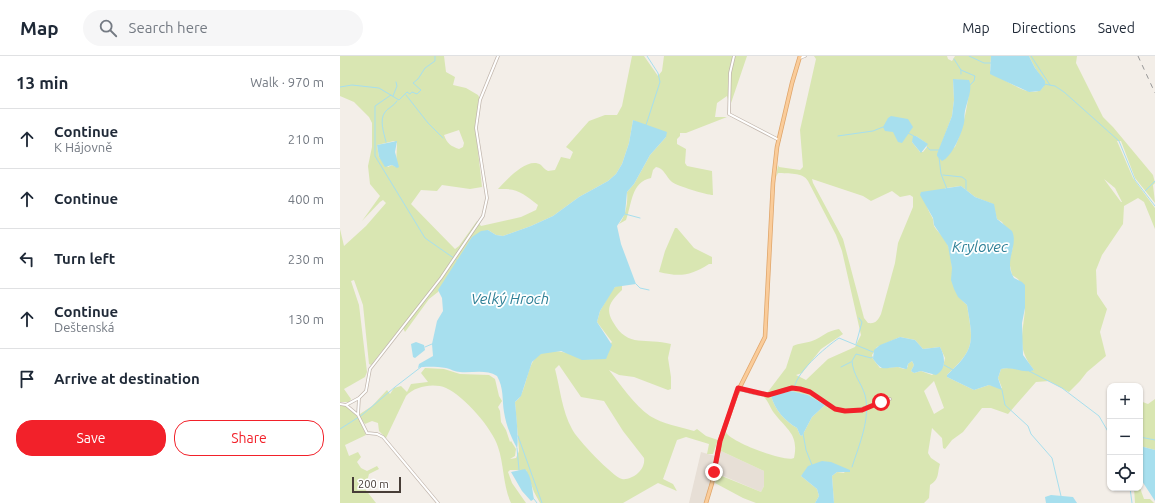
<!DOCTYPE html>
<meta charset="utf-8">
<style>
body{margin:0;font-family:Ubuntu,sans-serif;background:#f6f6f7;color:#1f2937}
.controls{position:absolute;right:12px;bottom:12px;display:grid;overflow:hidden;border-radius:8px;box-shadow:0 1px 3px #0004}
.controls button{width:36px;height:36px;display:grid;place-items:center;padding:0;border:0;border-bottom:1px solid #e0e1e3;background:#fff;color:#1f2937;font:20px sans-serif}
.scale{position:absolute;left:12px;bottom:10px;width:49px;box-sizing:border-box;padding-left:4px;border:2px solid #473d37;border-top:0;font-size:11px;line-height:14px;white-space:nowrap;color:#473d37;-webkit-text-stroke:3px #fff;paint-order:stroke}
.stop{position:absolute;width:12px;height:12px;margin:-9px;border:3px solid #f2212a;border-radius:50%;background:#fff}
.stop.end{background:#f2212a;border-color:#fff;box-shadow:0 1px 4px #0008}
.list{margin:0;padding:0;list-style:none}
h2{display:flex;justify-content:space-between;align-items:center;height:52px;margin:0;padding:0 16px;font-size:17px}
h2 small{font-size:13px;font-weight:400;color:#747a83}
.list li{display:grid;grid-template-columns:26px 1fr auto;gap:12px;align-items:center;box-sizing:border-box;height:60px;padding:0 16px;border-top:1px solid #e0e1e3}
.list b{display:block;font-size:15px;white-space:nowrap}
.list p{margin:0;font-size:13px;white-space:nowrap;color:#747a83}
.list em{font-size:13px;font-style:normal;color:#747a83}
.actions{display:flex;gap:8px;padding:12px 16px}
.actions a{flex:1;padding:9px 0;border:1px solid #f2212a;border-radius:16px;text-align:center;font-size:14px;color:#f2212a}
.actions .main{background:#f2212a;color:#fff}
.icon{flex:none;width:22px;height:22px;fill:none;stroke:currentColor;stroke-width:2;stroke-linecap:round;stroke-linejoin:round}
.map{position:relative;flex:none;width:815px;height:447px;overflow:hidden}
header{display:flex;align-items:center;gap:24px;box-sizing:border-box;height:56px;padding:0 20px;background:#fff;border-bottom:1px solid #e0e1e3}
header strong{font-size:19px}
nav{display:flex;gap:22px;margin-inline-start:auto;font-size:14px}
.search{width:280px;height:36px;background:#f6f6f7;display:flex;align-items:center;gap:10px;box-sizing:border-box;padding:0 14px;border-radius:22px;color:#747a83;font-size:15px}
main{display:flex}
aside{flex:1;background:#fff}
.map>svg:first-child{display:block}
.residential{fill:#e7dfd6}
.green{fill:#d9e6b2;fill-rule:evenodd}
.water{fill:#a7dfee}
.lines{fill:none;stroke-linecap:round;stroke-linejoin:round}
.stream{stroke:#a7dfee;stroke-width:1}
.minor-casing{stroke:#c2b7ae;stroke-width:3.5}
.major-casing{stroke:#dfa56a;stroke-width:4.5}
.minor{stroke:#fff;stroke-width:2}
.major{stroke:#facc9a;stroke-width:3}
.rail{stroke:#979797;stroke-width:1;stroke-dasharray:5 5;stroke-linecap:butt}
.route{stroke:#f2212a;stroke-width:5}
.labels{text-anchor:middle;stroke-width:3.5;stroke-linejoin:round;paint-order:stroke}
.water-label{font-size:15px;font-style:italic;fill:#2f8097;stroke:#fff}
</style>
<header>
<strong>Map</strong>
<div class="search"><svg class="icon" aria-label="search" viewBox="0 0 24 24"><circle cx="10" cy="10" r="6"/><path d="M15 15l6 6"/></svg>Search here</div>
<nav><a>Map</a><a>Directions</a><a>Saved</a></nav>
</header>
<main>
<aside>
<h2>13 min<small>Walk · 970 m</small></h2>
<ul class="list">
<li><svg class="icon" aria-label="ahead" viewBox="0 0 24 24"><path d="M12 20V5M6 11l6-6 6 6"/></svg><div><b>Continue</b><p>K Hájovně</p></div><em>210 m</em></li>
<li><svg class="icon" aria-label="ahead" viewBox="0 0 24 24"><path d="M12 20V5M6 11l6-6 6 6"/></svg><div><b>Continue</b></div><em>400 m</em></li>
<li><svg class="icon" aria-label="left" viewBox="0 0 24 24"><path d="M17 20v-9H6M10 6l-5 5 5 5"/></svg><div><b>Turn left</b></div><em>230 m</em></li>
<li><svg class="icon" aria-label="ahead" viewBox="0 0 24 24"><path d="M12 20V5M6 11l6-6 6 6"/></svg><div><b>Continue</b><p>Deštenská</p></div><em>130 m</em></li>
<li><svg class="icon" aria-label="arrive" viewBox="0 0 24 24"><path d="M6 21V4h12l-3 4 3 4H6"/></svg><div><b>Arrive at destination</b></div></li>
</ul>
<div class="actions"><a class="main">Save</a><a>Share</a></div>
</aside>
<div class="map">
<svg width="815" height="447" viewBox="0 0 815 447">
<rect width="100%" height="100%" fill="#f3eee8"/>
<!-- residential -->
<path class="residential" d="M381,395L424,415V430L421,436L374,416L365,447H349L361,396L375,400Z"/>
<!-- green -->
<path class="green" d="M0,0H104L106,16L115,21L113,29L126,32L138,39L141,45L136,77L142,131L130,133L102,129L97,135L81,134L71,148L115,193L119,190L137,165L141,170L181,161L196,154L198,149C183,137 177,132 158,133C166,125 187,100 201,109C203,111 204,113 208,115L215,114L221,101L230,103L233,96L226,91L249,65L265,59H277L282,50L292,0H304L318,20L322,15L324,0H407L390,50L387,40L377,47L375,61H387L346,77H340V80L337,83V88L346,93L345,107L347,110L372,115L373,139C367,139 337,130 332,126C326,121 324,112 316,111L313,114L311,122C291,126 292,148 286,164L279,168C286,160 288,146 287,136L294,128L310,99L326,81L293,64L289,87L282,108L276,118L268,125L239,141L213,160L191,170L163,180L156,179L148,174L118,205L98,236L89,243L65,276L62,270L31,309L29,308L23,249L14,224L11,225L19,249L27,316L25,321L4,333L11,343L9,346H0V173L4,190L26,170L46,147L43,144L40,146L22,165L40,140L30,128L28,110L32,91V67L29,61L14,46L0,40ZM119,74L124,87L123,91L119,93C111,90 107,88 104,79ZM54,85L57,87L56,111L52,109L48,111L39,101L37,89Z
M474,0H607L608,3L612,5L615,0H651L650,15C661,21 700,51 705,26L695,12L689,0H737L736,7L763,61L773,71L813,119L815,127L813,129L815,147L795,122L781,85H777L793,122L815,152V173L804,146L798,142L784,150L783,168L762,199L756,214L757,238L767,253L760,276L766,300L747,316L740,325L729,336L709,325L696,326L668,358L651,352H642L623,376L612,384L605,393L603,392L602,382L592,372L588,397L591,402L600,408C597,417 600,423 590,429L589,442L584,447H494L492,420L497,416L505,417C484,400 481,403 461,420L477,433L479,440L475,447H416L403,442L375,427L377,418L421,436L424,430V415L381,395L379,398L384,379L386,376C388,385 446,407 454,402C459,378 447,374 434,357C430,352 429,346 424,341L446,312L453,290C459,287 466,287 472,285C483,281 486,275 499,273L503,278L481,293L462,317L456,319L466,324L488,303L515,291L521,279L502,195L496,179L468,125C463,116 448,118 438,117L436,121L438,109L439,111L460,114L463,111L460,74L476,3ZM613,23L621,24L630,30C627,51 624,71 615,91L597,100L612,60L614,44ZM576,80L586,87L587,91L583,96H580L572,86ZM472,123L523,140L531,145L552,135L560,141L570,139L573,141V151L558,187L555,207L541,258C538,264 536,268 528,267L524,262L503,183L473,127ZM764,123L775,132L782,146H781ZM621,130L635,141L653,148L657,163L662,166L673,184V191L669,205L672,219L678,223L685,234C682,241 685,247 685,253C683,279 676,292 694,314C683,315 672,310 661,313L658,322L662,332L649,329L634,334L607,321V319C636,292 633,286 627,249C605,231 617,214 608,190C606,182 598,177 594,170C593,167 594,164 592,161C589,156 587,151 585,145L606,132ZM560,281L575,284L583,293L600,291L605,302L603,311L592,319L581,315L574,317L571,315L574,309L572,305L568,308V311L564,313L558,311L540,312L533,303L532,299L537,291ZM594,325L604,352L594,358L584,335ZM450,335L468,339L485,349L472,361L462,380L460,379L457,372C445,365 435,354 431,340Z
M335,172H337L354,192L372,201V208H369C350,220 340,221 319,216L325,195Z
M280,229H282V234C272,244 264,252 273,266C288,293 306,281 331,288L328,302L331,321V333L328,334L294,321L279,319L269,314C281,329 294,349 310,360C323,368 340,371 354,375L357,373L366,380L378,384L373,398H367L369,388L346,381L337,384L323,423L333,428L337,435L318,427L283,447H200L194,436L186,414H170L168,416L172,427L186,447H171C163,430 164,408 158,391C152,372 124,340 106,332C94,327 75,330 66,340L46,382L39,375L38,367L32,365L25,368L21,363H19L26,379L5,389L9,400L18,396L21,401L17,406L21,412L27,415L37,410L39,413L29,418L25,433L36,447H0V349L6,350L17,360L32,350L47,334L50,338L54,332L61,330L67,336L71,328L88,326L81,317L85,312L104,313L120,318L149,319L155,323L159,340L162,345L158,351L160,355L161,366L166,374L170,386L171,385L176,393L175,400L170,403L176,402L179,395L175,346C177,344 180,342 181,339C191,318 187,289 222,296C237,298 239,305 255,303L272,286L257,266L260,255L272,234L275,231ZM219,309L241,341L264,345L283,375L304,402C305,408 302,414 297,418C293,421 287,424 282,423C273,421 236,382 232,373C222,355 220,332 215,313Z
M815,343V394L800,390V345L808,348Z
M794,432H800L804,443H810L814,447H795Z"/>
<!-- water -->
<path class="water" d="M651,0H689L695,12L705,25V29L700,35L689,36L654,20L650,18Z
M613,23L629,24C633,33 627,45 625,55C624,59 625,63 624,67C622,77 612,101 602,105L597,100V98L612,60L614,44Z
M551,60L568,63L573,71L562,87L558,86L553,76L545,75L543,71L548,62Z
M293,64L327,76L326,81L310,99L294,128L287,136L285,158L277,170L281,188L296,228L275,231L260,255L257,266L272,289L266,303L242,304L221,295L201,298L192,306L181,340L175,346C176,355 179,387 177,392C171,381 166,369 164,356C162,344 164,332 157,320C146,313 133,317 120,316C115,316 111,313 106,312C98,311 85,310 78,312L79,308L93,300L92,288L97,265L103,255L102,242L98,234L132,181L141,175L148,174L156,179L163,180L191,170L213,160L239,141L268,125L276,118L282,108L289,87Z
M573,80H576L588,88L581,97L572,86Z
M57,85L55,96L59,111L57,112L52,109L45,111L39,101L37,89Z
M621,130L635,141L654,148L657,163L672,175C679,190 663,205 674,222L682,226L685,229V252L682,267L683,299L694,314C683,318 673,310 661,313L658,322L662,334L649,329L634,334L607,321V319C636,293 633,285 627,249L618,241L614,233L611,224L612,212L608,190L594,169L593,162L580,139L581,136Z
M560,281L575,284L583,293L600,291C605,300 607,313 596,319L581,315L574,317L571,315L574,309L572,305L568,308L567,313C564,313 560,311 557,311C543,312 543,316 533,303L534,294L540,289Z
M76,286L84,289L85,294L75,302L73,301L71,288Z
M451,335L468,339L485,349L472,361L462,380L460,379L457,372C445,365 435,354 431,340Z
M800,390L815,394V445L800,422Z
M482,405L491,406L510,414V416H497L492,420L494,447H475L479,440L477,433L461,420L468,410Z
M185,413C192,420 192,434 194,443L191,445L182,435L171,416Z
M711,439L733,441L737,447H706L705,441Z"/>
<g class="lines">
<!-- stream -->
<path class="stream" d="M629,0L644,7H651
M691,0L710,29
M614,3L621,14V18
M621,14L635,20L634,25L630,29
M704,28L715,30L724,36L779,85L795,124L815,150
M0,31L12,29L39,32L59,44L67,36L70,38L72,36L77,38L81,34L73,27L78,23L85,12L95,5V0
M51,39L35,50V100L85,182L118,205
M66,39L88,67L103,82
M53,40L57,30L56,26
M306,69L320,26L318,17L307,0
M568,77L574,80
M498,80L533,75L543,71
M46,86C44,77 39,64 45,56C48,52 54,50 57,45
M587,91L590,94H600
M599,101L601,118L607,133
M603,119L622,121L626,124V134
M805,135L815,125
M285,158L300,162
M296,228L300,232L309,234
M516,288L522,266L519,262
M85,291L92,288
M604,309L613,314
M501,311L511,306
M689,315L722,332L759,360L770,379
M662,334L665,349L688,370L691,378L712,402L721,440
M454,335C453,318 486,291 499,282L533,296
M0,373L22,359L55,331L81,311
M463,377L466,394L472,409
M178,380L202,447
M800,381L815,384
M177,392L179,414
M512,411C519,389 531,362 525,339C521,326 513,319 512,305L516,298L531,302L533,301
M790,432L792,447
M194,443L197,447"/>
<!-- minor casing -->
<g class="minor-casing">
<path id="minor" d="M394,0L390,17L389,58L439,84
M460,2L465,0
M399,333C408,335 419,340 429,338C437,337 445,332 453,332C476,333 483,351 499,354C518,358 532,348 550,343
M19,342L18,359L27,377L37,378L43,381L98,447
M0,348L6,349L19,342L26,335L30,313L101,222L143,160L147,142L136,72L140,44L158,0
M6,349L18,359"/>
</g>
<!-- major casing -->
<g class="major-casing">
<path id="major" d="M366,447L372,427L380,385L396,339L425,281L433,127L437,91L452,27L460,0"/>
</g>
<!-- minor -->
<use href="#minor" class="minor"/>
<!-- major -->
<use href="#major" class="major"/>
<!-- rail -->
<path class="rail" d="M798,0L815,37"/>
</g>
<g class="lines">
<!-- route -->
<path class="route" d="M374,416L380,385L398,332L428,339L452,332L460,333L470,336L495,353L505,355L522,354L541,346"/>
</g>
<g class="labels">
<!-- water labels -->
<g class="water-label">
<text x="640" y="196">Krylovec</text>
<text x="170" y="248">Velký Hroch</text>
</g>
</g>
</svg>
<div class="controls">
<button>+</button>
<button>−</button>
<button><svg class="icon" aria-label="locate" viewBox="0 0 24 24"><circle cx="12" cy="12" r="6"/><path d="M12 2v4M12 18v4M2 12h4M18 12h4"/></svg></button>
</div>
<div class="scale">200 m</div>
<div class="stop" style="left:541px;top:346px"></div>
<div class="stop end" style="left:374px;top:416px"></div>
</div>
</main>
